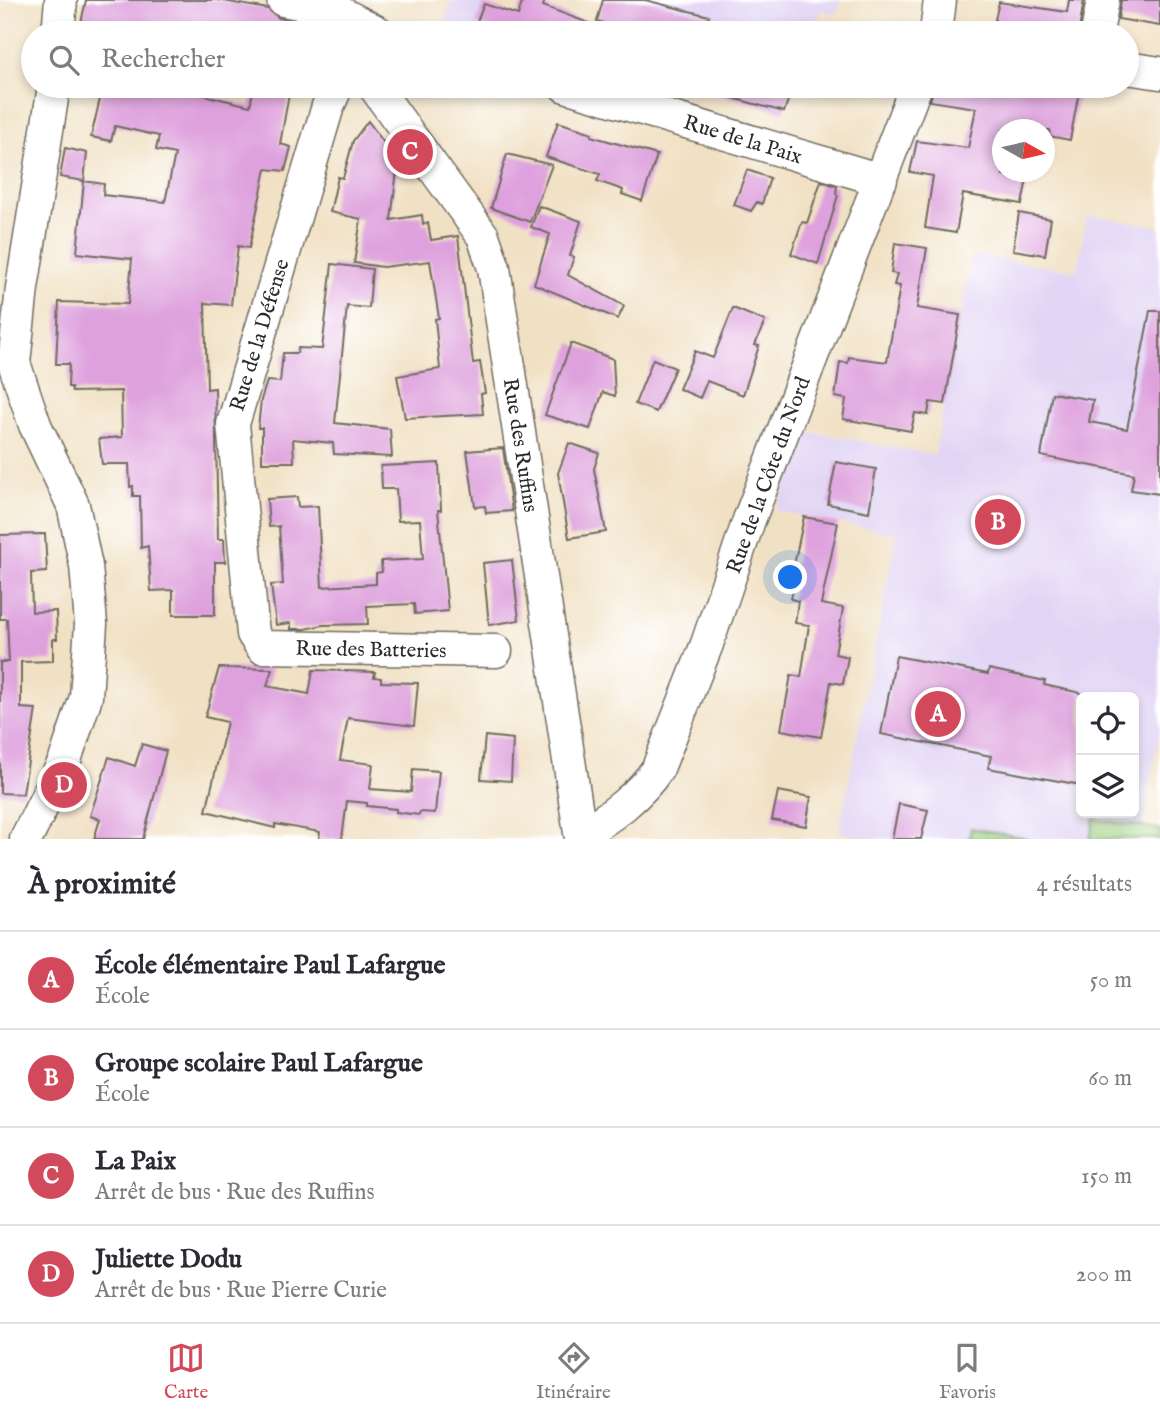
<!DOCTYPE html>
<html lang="fr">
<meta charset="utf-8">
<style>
body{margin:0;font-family:"IM FELL English",serif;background:#f7f7f7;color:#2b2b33}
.controls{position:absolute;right:21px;bottom:21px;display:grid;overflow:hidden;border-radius:10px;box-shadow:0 4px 10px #0003}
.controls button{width:63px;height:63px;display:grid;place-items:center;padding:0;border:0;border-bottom:2px solid #e1e1e2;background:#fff;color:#2b2b33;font:35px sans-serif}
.compass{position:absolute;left:992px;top:119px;width:63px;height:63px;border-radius:50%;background:#fff;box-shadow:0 4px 10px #0003;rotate:98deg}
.you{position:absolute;left:791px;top:578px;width:24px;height:24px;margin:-18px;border:5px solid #fff;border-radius:50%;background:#1a73e8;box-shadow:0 0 0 10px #1a73e833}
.badge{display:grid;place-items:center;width:46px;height:46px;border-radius:50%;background:#d1495b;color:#fff;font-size:23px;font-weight:700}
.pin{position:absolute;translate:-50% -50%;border:4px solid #fff;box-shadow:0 2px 7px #0006}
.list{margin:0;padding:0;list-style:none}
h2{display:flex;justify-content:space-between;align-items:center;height:91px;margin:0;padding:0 28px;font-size:30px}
h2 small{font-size:23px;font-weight:400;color:#7c7c81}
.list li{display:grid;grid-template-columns:46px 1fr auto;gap:21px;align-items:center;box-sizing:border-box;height:98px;padding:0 28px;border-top:2px solid #e1e1e2}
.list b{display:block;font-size:26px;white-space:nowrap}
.list p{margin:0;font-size:23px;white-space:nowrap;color:#7c7c81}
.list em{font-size:23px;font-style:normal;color:#7c7c81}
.icon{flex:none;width:38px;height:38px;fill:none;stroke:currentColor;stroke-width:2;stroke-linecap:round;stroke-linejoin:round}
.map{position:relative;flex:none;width:1160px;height:839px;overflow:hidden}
.search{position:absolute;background:#fff;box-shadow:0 4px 10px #0003;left:21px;right:21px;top:21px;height:77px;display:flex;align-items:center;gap:18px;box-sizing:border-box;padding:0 24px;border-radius:38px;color:#7c7c81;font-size:26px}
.sheet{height:483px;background:#fff}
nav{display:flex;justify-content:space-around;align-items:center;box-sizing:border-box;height:98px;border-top:2px solid #e1e1e2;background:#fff;font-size:19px;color:#7c7c81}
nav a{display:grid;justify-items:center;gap:4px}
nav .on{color:#d1495b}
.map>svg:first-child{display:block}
.built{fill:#e1d4f4;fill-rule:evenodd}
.green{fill:#9bd081;stroke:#637e56;stroke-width:2}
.building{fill:#dea1dd}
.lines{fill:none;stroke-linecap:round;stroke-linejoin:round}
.minor-casing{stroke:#706b61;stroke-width:35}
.minor{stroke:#fff;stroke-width:32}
.labels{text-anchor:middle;stroke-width:5;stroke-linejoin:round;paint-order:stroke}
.street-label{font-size:21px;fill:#2b2b2b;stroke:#fff}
</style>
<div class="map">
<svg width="1160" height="839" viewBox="0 0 1160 839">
<rect width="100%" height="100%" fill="#fff"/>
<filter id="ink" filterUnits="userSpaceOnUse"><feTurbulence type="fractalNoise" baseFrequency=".0143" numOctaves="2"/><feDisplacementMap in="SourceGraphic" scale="14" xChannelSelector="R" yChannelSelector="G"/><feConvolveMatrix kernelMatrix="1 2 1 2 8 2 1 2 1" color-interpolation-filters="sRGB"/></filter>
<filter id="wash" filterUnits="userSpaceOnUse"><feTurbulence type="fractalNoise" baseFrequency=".00686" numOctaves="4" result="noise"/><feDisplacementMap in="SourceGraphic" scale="28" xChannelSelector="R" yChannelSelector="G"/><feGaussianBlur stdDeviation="1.57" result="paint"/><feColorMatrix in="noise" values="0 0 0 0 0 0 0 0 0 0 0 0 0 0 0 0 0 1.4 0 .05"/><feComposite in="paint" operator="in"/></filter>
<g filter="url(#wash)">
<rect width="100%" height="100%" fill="#f1e1c4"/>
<!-- built -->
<path class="built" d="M452,0H486L474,33L440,32Z
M645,0H842L836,15L821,10L816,26L832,31L831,33H781Z
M1087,215L1160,227V729L1142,826L1094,819L1090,839H1030L972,828L969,839H853V835L839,832L897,534L776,511L806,431L935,455L972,255L1077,271ZM1081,697H1134V813H1081Z"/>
<!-- green -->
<path class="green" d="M1094,819L1160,829V839H1090Z
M971,828L1030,839H969Z"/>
<g id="blocks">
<!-- building -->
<path class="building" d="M86,0H218L268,9L279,18L329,28L338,33H110L80,27Z
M523,0H545L543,6L610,31V33H500L476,24L484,4L518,15Z
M603,0H645L709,16L703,33H627L626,30L597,21Z
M1069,0H1084L1079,30L1064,27L1063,33H992L999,2L1067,12Z
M1121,0H1160V26L1118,19Z
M103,86H180L196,89L195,93L250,106L254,86H287L285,93L289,94L280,144L291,147L285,171L266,169L249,248L238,246L231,305L205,303L207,389L215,388L218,539H224L225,562H215V615H173V590L151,591L148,546L141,548L140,496H133V486L130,487L129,464H102L99,439L122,437L121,391L72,392L71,387H68L69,364H56L59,302L128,304L132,259L77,253L84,181L104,184L103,195L165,202L175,154L156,150L159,136L115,126L111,141L91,137Z
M708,86H793L784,112L707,91Z
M934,86H1080L1070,140L1049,136L1050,130H1003V175L1027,179L1022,204L963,194L956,233L925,228L933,176L910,172L917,141L968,148L976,108L930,101Z
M368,121L398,162L391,220L422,215L423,224L428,223L431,240L458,236L473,363L480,362L485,393L481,394L483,414L405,418L397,376L440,369L435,319L439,318L430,261L383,267L354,263L361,219L330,212L338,177L343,178L353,141Z
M558,122L592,133L591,136L657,155L642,201L622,194L623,190L597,181L600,174L546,157Z
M65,148L87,153L84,181L60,177Z
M507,154L552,165L530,222L491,208Z
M747,170L770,178L762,204L757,202L751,211L734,205Z
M821,181L837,186L836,194L838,195L818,264L791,254L802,222L807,223Z
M539,206L581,221L570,256L574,257L568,275L624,306L618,319L534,284L550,234L531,227Z
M1019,213L1051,219L1045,255L1013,250Z
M895,243L927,248L917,308L960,315L945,404L930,402L928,415L915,413L911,431L843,419L846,399L835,397L840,362L848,363L849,357L887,362L900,286L894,285L897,274L891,273Z
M332,264L372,269L369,308L347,306L335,423L390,429L392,457L334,454L333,443L293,439L294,462H262V428H258L261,400L267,381L280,382L283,353H297L298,348L322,349Z
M733,308L765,321L755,345L759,346L743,395L707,381L700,398L679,389L695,351L713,358Z
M1150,311H1160V494L1131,490L1134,474L1041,456L1052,393L1093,400L1089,422L1127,429Z
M571,343L613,359L615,396L603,392L590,429L545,415Z
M653,359L675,368L656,412L635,404Z
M569,443L599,453L594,469L606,532L569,538L558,473Z
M503,448L512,511L486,513L485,506L475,507L467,451Z
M836,462L876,469L869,512L828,504Z
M439,463L441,510H438L448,611L415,614L414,604L367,606L368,624L323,625L305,629H291V623L276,625L271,585L283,584L279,526L269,527L267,499L297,497L298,507L318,506L322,587L376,584V573L382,572L381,561L423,559L420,520L398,521L396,489H382L381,466Z
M804,517L838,523L821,604L843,608L835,654L848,657L843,684L831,682L821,737L781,730L791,675L801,677L809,625L795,623L798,601L791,599L797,570H793Z
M45,534L47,572L31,573L32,612L56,611L57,639H53V661L21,662V708L36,709L23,794L0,793V662H9L7,619H0V535Z
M512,560L519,620L489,625L483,563Z
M896,656L988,674L989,669L1045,681L1044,685L1081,693V785L988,768L991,756L881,734Z
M219,668L272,669L267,686L309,694L313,670L375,672L374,677L381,678V682L418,683L414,726L348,718L340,760L373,764L370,789L411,792L413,769L439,771L435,813L420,812L419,815L396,812V809L367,806V803L347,801L342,839H319L320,832L275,824V828L206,811L227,722L205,717Z
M485,736L513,739L511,781L481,779Z
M142,744L166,751L143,839H94L100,819L90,816L109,757L135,766Z
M778,791L811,797L806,826L772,820Z
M899,804L928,810L921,839H892Z"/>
</g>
</g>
<g filter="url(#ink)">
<use href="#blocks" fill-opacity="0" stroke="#706b61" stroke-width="2"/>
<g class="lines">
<!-- minor casing -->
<g class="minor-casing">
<path id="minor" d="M283,0L335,10L379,33
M58,33L61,0
M936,33L940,0
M1097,33L1103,0
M1127,68L1160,73
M337,86L328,106L233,424L253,634L262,647L496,651
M374,86L483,236L494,268L581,839
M565,86L881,180
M580,833C608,821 642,793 658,768L707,644L749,520L916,86
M26,839L65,760L86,697L91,624L86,566L73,505L35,425L14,363L22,288L54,86"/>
</g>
<!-- minor -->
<use href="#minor" class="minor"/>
</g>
</g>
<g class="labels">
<!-- street labels -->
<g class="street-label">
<text transform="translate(743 139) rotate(17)" y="7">Rue de la Paix</text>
<text transform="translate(259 335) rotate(-73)" y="7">Rue de la Défense</text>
<text transform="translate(521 445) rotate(81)" y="7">Rue des Ruffins</text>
<text transform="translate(768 475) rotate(-70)" y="7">Rue de la Côte du Nord</text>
<text transform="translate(371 649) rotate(1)" y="7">Rue des Batteries</text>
</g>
</g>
</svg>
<div class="controls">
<button><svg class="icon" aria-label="locate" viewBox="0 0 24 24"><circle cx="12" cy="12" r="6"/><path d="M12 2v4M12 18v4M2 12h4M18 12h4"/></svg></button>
<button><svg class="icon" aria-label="layers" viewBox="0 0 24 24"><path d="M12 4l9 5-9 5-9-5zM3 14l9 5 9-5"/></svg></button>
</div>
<svg class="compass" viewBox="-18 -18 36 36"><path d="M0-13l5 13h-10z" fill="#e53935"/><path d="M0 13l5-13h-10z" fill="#7c7c81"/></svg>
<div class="you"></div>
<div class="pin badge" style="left:938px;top:714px">A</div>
<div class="pin badge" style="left:998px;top:522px">B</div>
<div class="pin badge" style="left:410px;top:152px">C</div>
<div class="pin badge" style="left:64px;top:785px">D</div>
<div class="search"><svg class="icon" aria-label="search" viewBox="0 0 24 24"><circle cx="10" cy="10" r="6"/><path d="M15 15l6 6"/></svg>Rechercher</div>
</div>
<section class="sheet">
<h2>À proximité<small>4 résultats</small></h2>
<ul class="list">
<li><span class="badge">A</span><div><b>École élémentaire Paul Lafargue</b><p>École</p></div><em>50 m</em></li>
<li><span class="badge">B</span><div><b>Groupe scolaire Paul Lafargue</b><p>École</p></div><em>60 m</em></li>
<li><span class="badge">C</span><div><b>La Paix</b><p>Arrêt de bus · Rue des Ruffins</p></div><em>150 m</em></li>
<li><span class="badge">D</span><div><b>Juliette Dodu</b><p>Arrêt de bus · Rue Pierre Curie</p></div><em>200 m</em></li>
</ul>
</section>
<nav>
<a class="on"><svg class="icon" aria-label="map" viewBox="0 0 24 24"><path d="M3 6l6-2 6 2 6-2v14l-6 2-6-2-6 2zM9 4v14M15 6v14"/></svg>Carte</a>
<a><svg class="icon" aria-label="directions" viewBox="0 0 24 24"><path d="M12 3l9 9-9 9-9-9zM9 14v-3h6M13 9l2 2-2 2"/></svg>Itinéraire</a>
<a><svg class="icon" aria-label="saved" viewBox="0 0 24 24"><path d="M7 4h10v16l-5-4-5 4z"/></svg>Favoris</a>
</nav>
